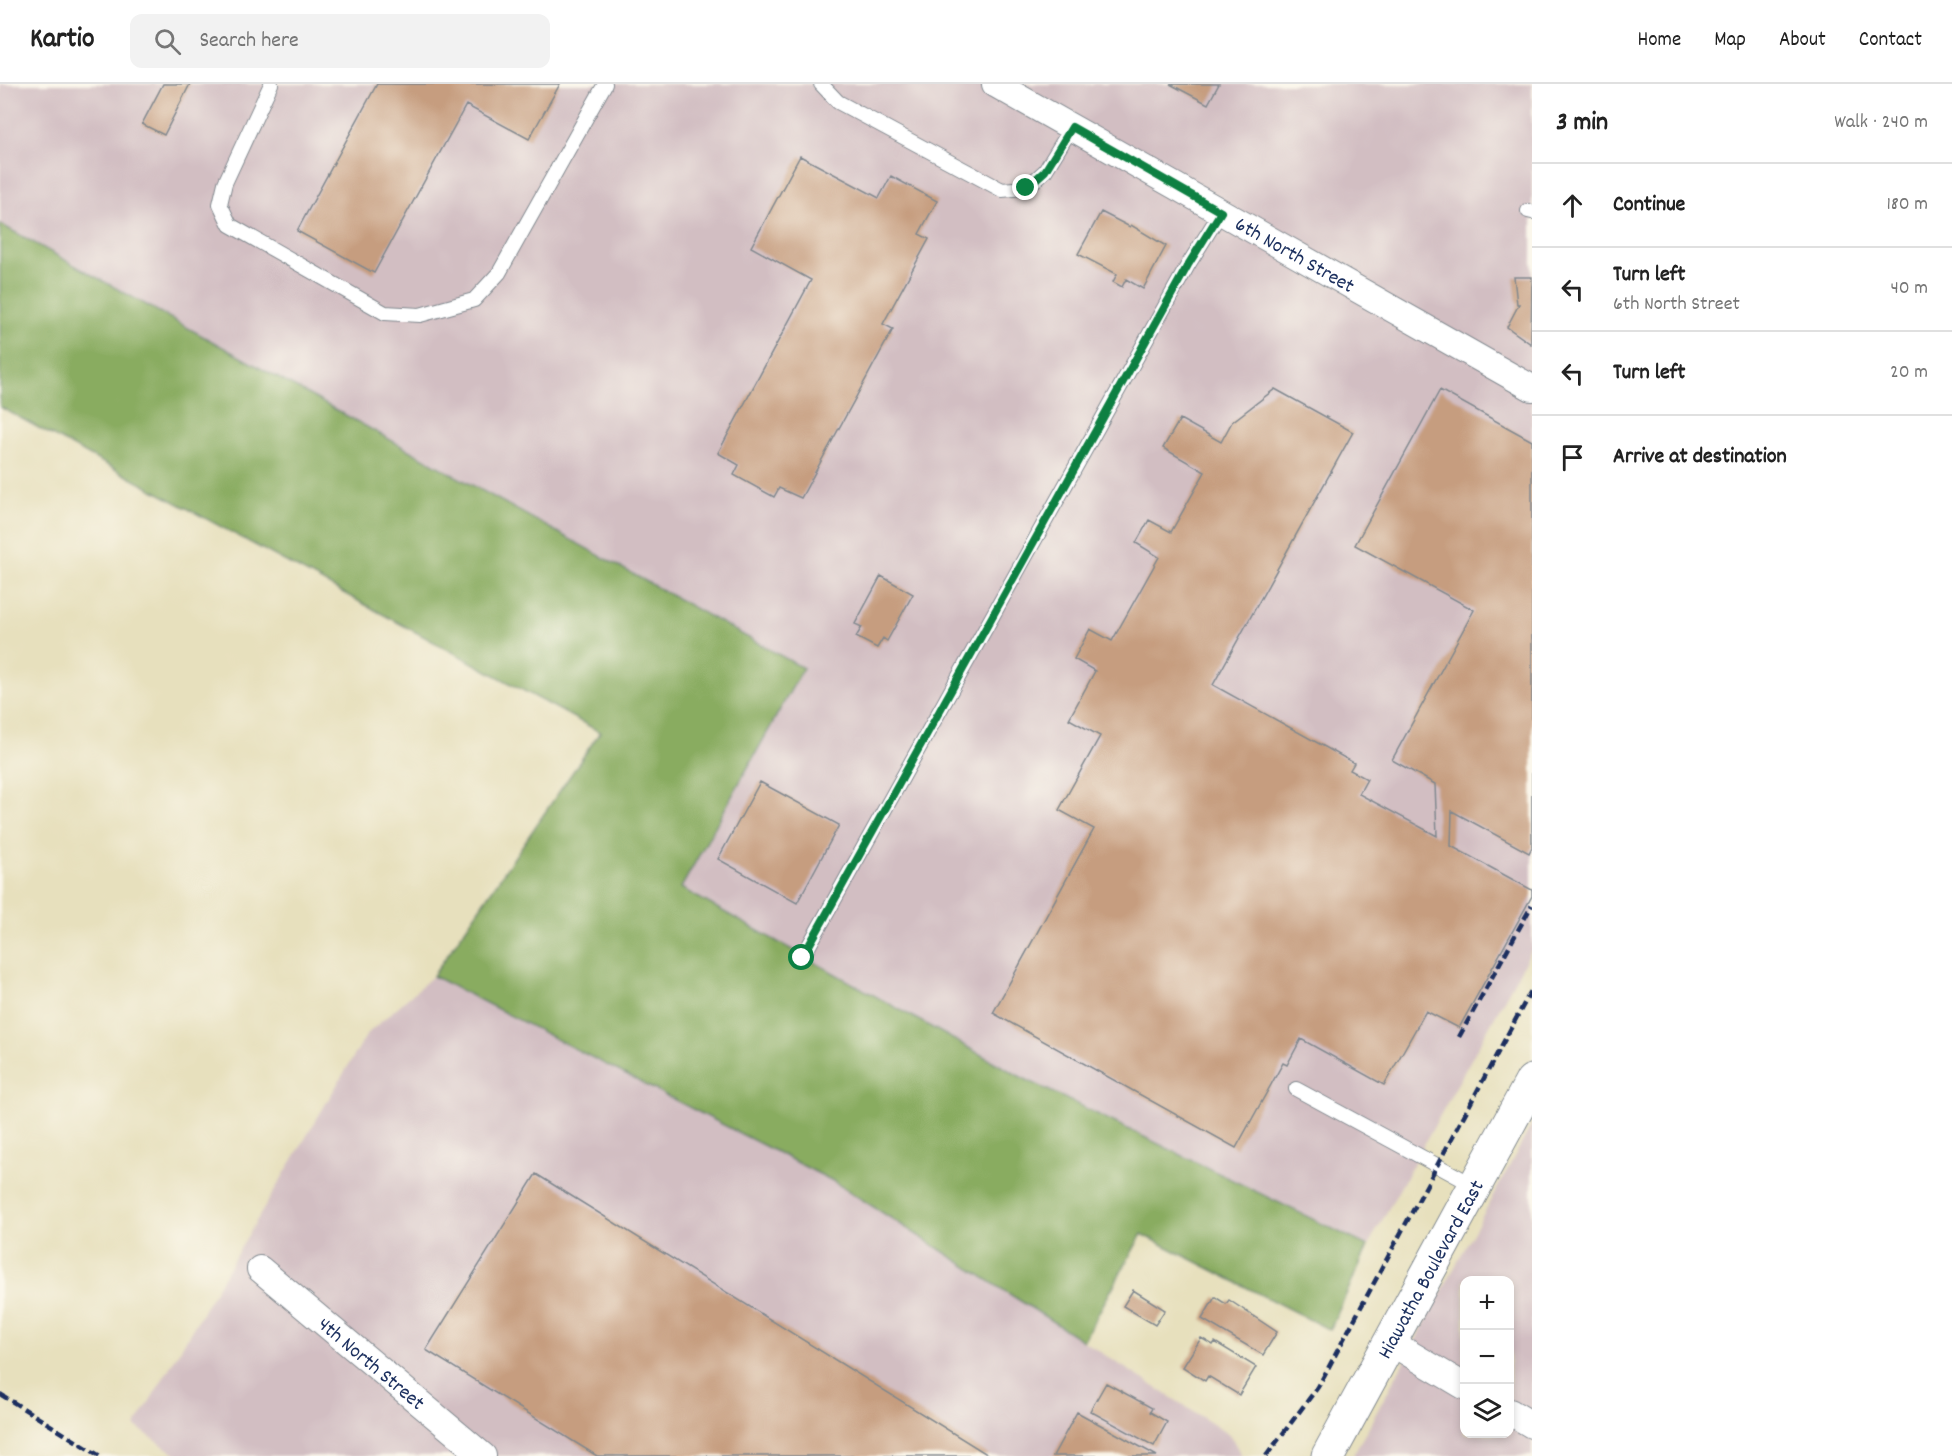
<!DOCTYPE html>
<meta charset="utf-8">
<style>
body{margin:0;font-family:Dekko,sans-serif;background:#f2f2f2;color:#222}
.controls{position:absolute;right:18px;bottom:18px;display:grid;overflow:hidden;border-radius:12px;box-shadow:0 3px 9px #0003}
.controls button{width:54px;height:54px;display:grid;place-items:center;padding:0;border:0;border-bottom:2px solid #e0e0e0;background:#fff;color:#222;font:30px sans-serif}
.stop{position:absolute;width:18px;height:18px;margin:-14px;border:4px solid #0b8043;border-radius:50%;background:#fff}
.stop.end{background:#0b8043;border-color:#fff;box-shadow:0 2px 6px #0008}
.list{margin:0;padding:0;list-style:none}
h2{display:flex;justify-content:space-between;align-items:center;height:78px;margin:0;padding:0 24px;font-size:26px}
h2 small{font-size:20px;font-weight:400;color:#767676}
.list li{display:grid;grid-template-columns:39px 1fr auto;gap:18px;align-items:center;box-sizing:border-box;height:84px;padding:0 24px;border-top:2px solid #e0e0e0}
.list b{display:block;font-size:22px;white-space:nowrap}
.list p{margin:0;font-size:20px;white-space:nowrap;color:#767676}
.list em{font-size:20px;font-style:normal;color:#767676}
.icon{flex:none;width:33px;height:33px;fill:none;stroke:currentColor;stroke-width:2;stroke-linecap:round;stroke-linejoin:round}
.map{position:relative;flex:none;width:1532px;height:1372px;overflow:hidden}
header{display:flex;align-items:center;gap:36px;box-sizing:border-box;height:84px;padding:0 30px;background:#fff;border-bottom:2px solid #e0e0e0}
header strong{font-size:28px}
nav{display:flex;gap:33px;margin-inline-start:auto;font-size:21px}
.search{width:420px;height:54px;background:#f2f2f2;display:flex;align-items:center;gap:15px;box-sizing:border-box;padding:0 21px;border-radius:12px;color:#767676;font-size:22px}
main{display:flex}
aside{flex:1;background:#fff}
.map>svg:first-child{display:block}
.industrial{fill:#d2bec2;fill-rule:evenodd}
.forest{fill:#89ac61;stroke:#526e60;stroke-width:1.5}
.building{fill:#c69d7f}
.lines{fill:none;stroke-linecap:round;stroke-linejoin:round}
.lane-casing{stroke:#81888e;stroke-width:16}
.street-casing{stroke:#81888e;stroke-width:28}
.secondary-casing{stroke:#81888e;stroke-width:35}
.lane{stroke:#fff;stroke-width:14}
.street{stroke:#fff;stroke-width:26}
.secondary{stroke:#fff;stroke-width:33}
.rail{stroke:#1b2f5e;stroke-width:4.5;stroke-dasharray:9 4.5;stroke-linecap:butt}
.route{stroke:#0b8043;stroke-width:8}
.labels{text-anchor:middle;stroke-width:5;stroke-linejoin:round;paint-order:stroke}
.street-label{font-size:21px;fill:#1b2f5e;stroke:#fbf7ec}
</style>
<header>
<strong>Kartio</strong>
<div class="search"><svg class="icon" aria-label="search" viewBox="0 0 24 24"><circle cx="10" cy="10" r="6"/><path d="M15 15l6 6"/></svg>Search here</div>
<nav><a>Home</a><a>Map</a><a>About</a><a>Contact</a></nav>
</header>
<main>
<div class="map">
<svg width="1532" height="1372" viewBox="0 0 1532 1372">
<rect width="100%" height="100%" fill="#fbf7ec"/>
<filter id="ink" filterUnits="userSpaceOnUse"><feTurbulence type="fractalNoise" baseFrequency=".0167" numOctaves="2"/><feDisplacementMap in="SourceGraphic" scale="12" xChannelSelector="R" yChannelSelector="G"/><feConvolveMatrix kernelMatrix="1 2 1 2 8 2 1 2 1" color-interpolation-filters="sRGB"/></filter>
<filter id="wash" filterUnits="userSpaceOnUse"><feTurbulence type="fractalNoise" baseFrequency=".008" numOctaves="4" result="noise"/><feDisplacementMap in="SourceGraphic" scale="24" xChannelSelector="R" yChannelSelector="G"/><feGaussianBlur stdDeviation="1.35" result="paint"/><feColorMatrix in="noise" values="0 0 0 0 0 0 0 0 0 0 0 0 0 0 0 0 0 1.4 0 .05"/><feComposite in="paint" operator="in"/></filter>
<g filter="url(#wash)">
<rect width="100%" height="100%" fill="#e7e0bd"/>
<!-- industrial -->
<path class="industrial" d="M0,0H1532V865L1368,1162L1021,993L681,804L803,584L0,140Z
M433,892L833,1097L1230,1351L1242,1372H178L135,1342L367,950Z
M1532,1040V1372H1353ZM1464,1196H1510V1350H1464Z"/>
<!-- forest -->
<path class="forest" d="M0,140L803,584L681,804L1021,993L1368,1162L1330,1246L1142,1150L1083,1257L833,1097L433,892L600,648L0,323Z"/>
<g id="blocks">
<!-- building -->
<path class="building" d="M163,0H190L164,51L142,40Z
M377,0H560L529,55L466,21L374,189L297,147Z
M1170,0H1219L1208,20Z
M800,72L879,114L891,92L937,117L919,150L929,155L883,240L893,245L801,414L779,404L774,413L734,391L739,381L718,369L811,196L751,163Z
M1101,128L1130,143L1131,141L1166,162L1143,205L1126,195L1122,203L1113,198L1117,190L1078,170Z
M1514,193H1532L1531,260L1507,243L1519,220H1517Z
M1275,305L1353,348L1213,601L1354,679L1350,686L1367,695L1359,710L1437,752L1435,700L1392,676L1474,526L1355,461L1440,306L1532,357V763L1529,769L1452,727L1451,762L1532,806V812L1459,944L1426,927L1384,1001L1301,955L1287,981L1283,979L1236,1064L993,929L1094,745L1059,726L1100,652L1069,635L1095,587L1074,575L1090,545L1112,557L1159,473L1136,459L1149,436L1171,448L1205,388L1163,364L1180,335L1221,358L1232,338Z
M881,492L913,510L887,557L883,554L877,564L856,553L862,543L855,540Z
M760,698L839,741L797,819L718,775Z
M536,1090L990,1372H597L426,1266Z
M1133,1206L1165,1226L1155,1241L1123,1222Z
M1215,1213L1226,1220L1229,1216L1277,1248L1263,1271L1202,1235Z
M1201,1254L1213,1261L1215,1258L1256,1283L1239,1311L1208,1292L1205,1297L1183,1283Z
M1106,1299L1152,1324L1150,1328L1167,1338L1154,1362L1090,1327Z
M1077,1328L1157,1372H1053Z"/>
</g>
</g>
<g filter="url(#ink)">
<use href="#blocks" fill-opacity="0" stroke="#81888e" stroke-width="1.5"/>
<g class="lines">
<!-- lane casing -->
<g class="lane-casing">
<path id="lane" d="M271,0L225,99L220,120L230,141L385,229L420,231L474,216L499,189L605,0
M821,0L838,18L1002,106L1026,104L1045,87L1072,43
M1528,127L1532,128
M802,874L1188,181L1221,128
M1296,1005L1475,1102"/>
</g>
<!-- street casing -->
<g class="street-casing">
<g id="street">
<path id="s1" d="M995,0L1532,304"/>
<path id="s2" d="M260,1185L483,1372"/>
<path d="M1390,1258L1464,1302"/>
<path d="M1510,1328L1532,1341"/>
</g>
</g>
<!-- secondary casing -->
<g class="secondary-casing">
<g id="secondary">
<path id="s3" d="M1328,1372L1532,997"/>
</g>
</g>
<!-- lane -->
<use href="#lane" class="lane"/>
<!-- street -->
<use href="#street" class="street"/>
<!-- secondary -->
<use href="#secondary" class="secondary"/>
<!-- rail -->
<path class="rail" d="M1459,953L1532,821
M0,1310L100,1372
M1266,1372L1318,1303L1532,905"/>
</g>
</g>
<g class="lines" filter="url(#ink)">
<!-- route -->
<path class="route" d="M802,874L1188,181L1221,128L1072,43L1045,87L1026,104"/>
</g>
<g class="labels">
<!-- street labels -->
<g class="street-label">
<text dy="7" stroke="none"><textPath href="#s1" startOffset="345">6th North Street</textPath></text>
<text dy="7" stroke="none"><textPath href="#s3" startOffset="213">Hiawatha Boulevard East</textPath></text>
<text dy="7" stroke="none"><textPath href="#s2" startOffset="146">4th North Street</textPath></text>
</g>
</g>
</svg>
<div class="controls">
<button>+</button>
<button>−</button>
<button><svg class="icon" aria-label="layers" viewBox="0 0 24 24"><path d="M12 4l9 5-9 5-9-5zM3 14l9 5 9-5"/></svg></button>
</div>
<div class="stop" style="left:802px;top:874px"></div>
<div class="stop end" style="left:1026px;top:104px"></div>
</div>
<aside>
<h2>3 min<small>Walk · 240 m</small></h2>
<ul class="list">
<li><svg class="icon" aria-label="ahead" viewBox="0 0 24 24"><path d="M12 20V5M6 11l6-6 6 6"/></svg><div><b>Continue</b></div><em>180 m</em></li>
<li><svg class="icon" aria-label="left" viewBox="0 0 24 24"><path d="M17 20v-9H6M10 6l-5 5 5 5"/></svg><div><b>Turn left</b><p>6th North Street</p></div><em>40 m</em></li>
<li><svg class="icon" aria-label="left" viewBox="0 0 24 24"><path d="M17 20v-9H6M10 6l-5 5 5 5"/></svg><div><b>Turn left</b></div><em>20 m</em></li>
<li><svg class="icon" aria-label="arrive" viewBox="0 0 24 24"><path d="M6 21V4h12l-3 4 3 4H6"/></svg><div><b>Arrive at destination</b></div></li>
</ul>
</aside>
</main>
